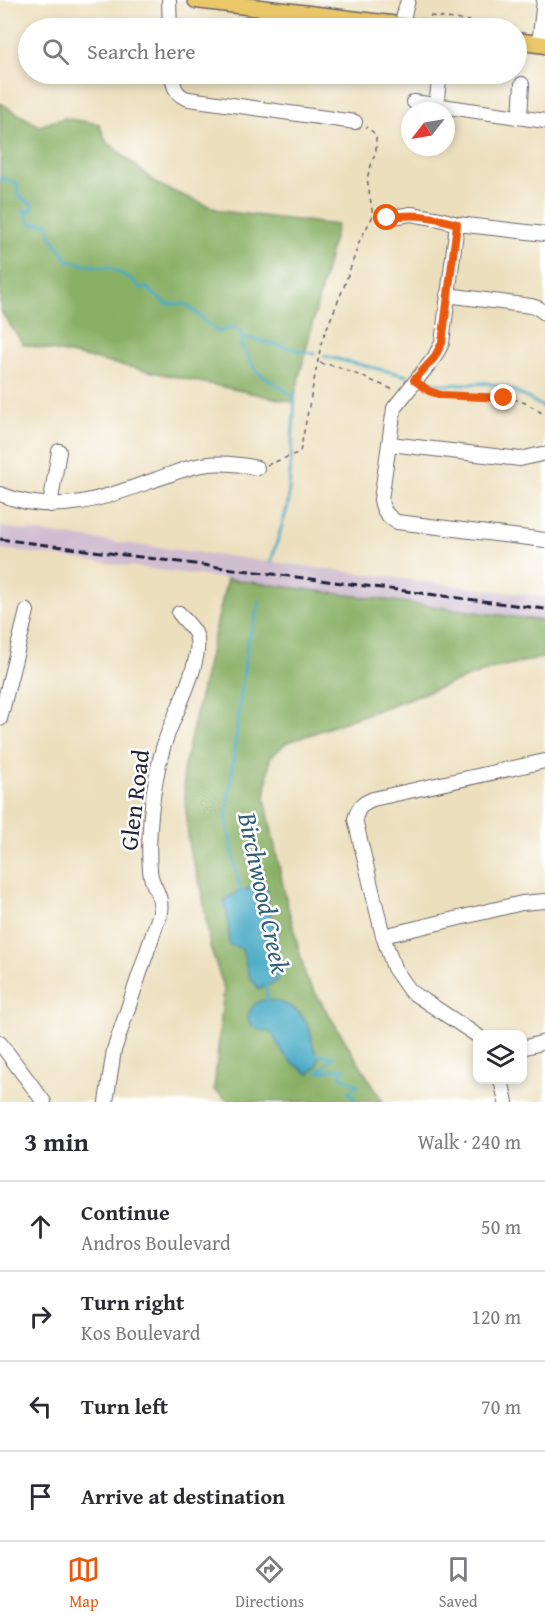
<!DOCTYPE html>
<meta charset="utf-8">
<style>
body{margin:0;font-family:"Gentium Book Plus",serif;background:#f2f2f3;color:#2b2b33}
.controls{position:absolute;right:18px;bottom:18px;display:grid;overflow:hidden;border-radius:12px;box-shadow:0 3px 9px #0003}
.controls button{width:54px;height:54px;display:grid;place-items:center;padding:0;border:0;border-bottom:2px solid #e1e1e2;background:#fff;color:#2b2b33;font:30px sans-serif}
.compass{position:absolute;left:401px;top:102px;width:54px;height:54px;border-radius:50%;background:#fff;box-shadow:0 3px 9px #0003;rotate:239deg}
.stop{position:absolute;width:18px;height:18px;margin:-14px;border:4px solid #ea580c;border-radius:50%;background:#fff}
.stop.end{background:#ea580c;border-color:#fff;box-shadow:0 2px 6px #0008}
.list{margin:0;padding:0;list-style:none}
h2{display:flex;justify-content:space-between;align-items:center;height:78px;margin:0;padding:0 24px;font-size:26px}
h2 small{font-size:20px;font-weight:400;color:#7c7c81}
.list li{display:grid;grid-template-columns:39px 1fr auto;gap:18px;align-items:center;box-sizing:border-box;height:90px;padding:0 24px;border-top:2px solid #e1e1e2}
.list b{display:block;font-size:22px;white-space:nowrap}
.list p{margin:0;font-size:20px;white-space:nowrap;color:#7c7c81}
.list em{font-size:20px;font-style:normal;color:#7c7c81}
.icon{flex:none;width:33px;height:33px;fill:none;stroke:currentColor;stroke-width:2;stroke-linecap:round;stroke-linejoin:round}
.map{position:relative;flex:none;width:545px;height:1102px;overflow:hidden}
.search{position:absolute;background:#fff;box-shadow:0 3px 9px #0003;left:18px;right:18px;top:18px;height:66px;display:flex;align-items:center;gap:15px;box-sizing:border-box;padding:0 21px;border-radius:33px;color:#7c7c81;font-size:22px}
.sheet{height:438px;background:#fff}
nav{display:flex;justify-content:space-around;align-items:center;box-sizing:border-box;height:84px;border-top:2px solid #e1e1e2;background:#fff;font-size:16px;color:#7c7c81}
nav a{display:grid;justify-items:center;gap:3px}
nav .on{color:#ea580c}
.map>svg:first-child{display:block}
.industrial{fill:#cfbdd0}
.forest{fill:#8ab066;stroke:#566950;stroke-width:1.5}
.water{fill:#44a9c4;stroke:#336680;stroke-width:1.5}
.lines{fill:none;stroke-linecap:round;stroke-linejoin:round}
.stream{stroke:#44a9c4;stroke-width:3}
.minor-casing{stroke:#696468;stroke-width:16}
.major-casing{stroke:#696468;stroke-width:19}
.path{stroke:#696468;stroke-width:1.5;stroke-dasharray:4.5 4.5;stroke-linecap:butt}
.minor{stroke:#fff;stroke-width:14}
.major{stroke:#eac769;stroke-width:16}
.rail{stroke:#22223b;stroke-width:3;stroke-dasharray:9 4.5;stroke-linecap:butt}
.route{stroke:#ea580c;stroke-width:8}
.labels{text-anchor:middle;stroke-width:5;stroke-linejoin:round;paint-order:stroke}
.street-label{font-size:24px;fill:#22223b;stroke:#fff}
.water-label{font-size:26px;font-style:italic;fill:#315f79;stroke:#fff}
</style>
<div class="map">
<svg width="545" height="1102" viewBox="0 0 545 1102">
<rect width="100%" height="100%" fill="#fff"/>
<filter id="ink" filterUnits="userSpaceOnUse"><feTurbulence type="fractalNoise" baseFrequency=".0167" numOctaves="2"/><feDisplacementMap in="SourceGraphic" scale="12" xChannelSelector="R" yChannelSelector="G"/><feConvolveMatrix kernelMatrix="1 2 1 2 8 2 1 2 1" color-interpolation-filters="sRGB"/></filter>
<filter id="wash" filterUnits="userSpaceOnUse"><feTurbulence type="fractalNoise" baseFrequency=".008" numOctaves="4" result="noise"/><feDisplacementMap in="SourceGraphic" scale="24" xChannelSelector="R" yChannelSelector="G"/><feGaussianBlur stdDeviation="1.35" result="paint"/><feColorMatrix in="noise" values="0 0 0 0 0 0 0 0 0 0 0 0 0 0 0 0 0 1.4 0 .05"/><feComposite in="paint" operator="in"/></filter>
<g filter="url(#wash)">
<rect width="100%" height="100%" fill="#ecdfbd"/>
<!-- industrial -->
<path class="industrial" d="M0,527L545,597V621L0,549Z"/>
<!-- forest -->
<path class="forest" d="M0,103L39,126L64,118L99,124L106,141L157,184L177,193L221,211L337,225L293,402L23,344L0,310Z
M227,579L544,621L543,658L494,668L286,743L270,758L265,799L285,895L306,978L383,1102H230L214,1090L224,988L210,946L202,891L189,848L183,771Z"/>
<!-- water -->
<path class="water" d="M267,886L269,911L274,926L280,967L277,981L259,989L249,976L242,949L229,944L228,918L224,901C236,889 251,888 267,886Z
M264,1000C269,1001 274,1000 279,1002C295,1006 308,1018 311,1035C313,1045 313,1050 319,1058L317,1066L309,1074L293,1063L283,1053L272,1033C266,1031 257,1030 253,1027C241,1017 254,1002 264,1000Z"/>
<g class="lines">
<!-- stream -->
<path class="stream" d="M0,178L18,184L17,194L34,206L30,211L24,210L31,224L48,223C50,241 60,246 68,261L87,265L109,267L133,280L140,288H148C153,296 160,297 166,304H186L218,332L233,327C242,331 243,335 241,345L257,372L295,397L288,505L271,562
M244,337L315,354
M324,356L408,376
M424,380L446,385L486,383L509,388L545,408
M241,894L226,818L247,645L260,600
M266,984L268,1005
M314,1054L334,1057L318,1072L344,1068L340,1076L359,1085L348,1092L354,1097L352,1102"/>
</g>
</g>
<g filter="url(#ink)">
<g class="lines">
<!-- minor casing -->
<g class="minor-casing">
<path id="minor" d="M169,0L170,28
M401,26L408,0
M539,44L544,0
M172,74C173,86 176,96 189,99L355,122
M414,102L545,121
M436,105L440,74
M520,117L522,84
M387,218L411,214L440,219L457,224L545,234
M457,224L442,343L434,358L394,408L381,500C383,511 387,516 397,522L545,540
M447,295L531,306L538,308L545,313
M390,444L520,459L542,454
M0,494C57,517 103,498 157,479C172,474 187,467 202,465C221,462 239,464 257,468
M50,505L59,451
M0,719L27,611
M383,936L522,903L545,901
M478,1036L410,991L394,968L383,936L355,819C358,808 362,803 373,799L545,761
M0,1043L44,1102
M522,1048L545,1042
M501,1080L506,1102
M106,1102L114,1050L160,913C163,892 151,888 150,870C147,834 153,783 163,748C170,721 205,660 196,635C193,627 184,620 179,613"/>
</g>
<!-- major casing -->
<g class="major-casing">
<path id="major" d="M196,0L423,28
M516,41L545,45"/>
</g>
<!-- path -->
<path class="path" d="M430,16L517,27
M320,363L339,367L394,390
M425,388C449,404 492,391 520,401C529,404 537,410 545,415
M267,465L300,452L322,340L345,284L360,240L373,216L367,178L376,150V137L373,132L366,127"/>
<!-- minor -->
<use href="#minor" class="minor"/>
<!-- major -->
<use href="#major" class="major"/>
<!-- rail -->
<path class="rail" d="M0,539L545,609"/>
</g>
</g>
<g class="lines" filter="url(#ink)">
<!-- route -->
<path class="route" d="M387,218C415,213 430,216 457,224L442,343L434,358L414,380L429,391L441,395L504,398"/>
</g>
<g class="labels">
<!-- street labels -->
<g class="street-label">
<text transform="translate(135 800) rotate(-83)" y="8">Glen Road</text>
</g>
<!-- water labels -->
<g class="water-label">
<text transform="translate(264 893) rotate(78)" y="9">Birchwood Creek</text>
</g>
</g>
</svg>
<div class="controls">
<button><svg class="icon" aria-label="layers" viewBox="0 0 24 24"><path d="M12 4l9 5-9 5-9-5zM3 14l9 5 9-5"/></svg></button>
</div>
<svg class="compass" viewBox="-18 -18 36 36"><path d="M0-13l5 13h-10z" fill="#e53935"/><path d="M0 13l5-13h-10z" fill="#7c7c81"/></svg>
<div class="stop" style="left:387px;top:218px"></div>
<div class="stop end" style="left:504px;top:398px"></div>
<div class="search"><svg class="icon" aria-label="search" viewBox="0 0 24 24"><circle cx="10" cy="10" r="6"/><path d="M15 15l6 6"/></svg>Search here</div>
</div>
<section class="sheet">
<h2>3 min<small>Walk · 240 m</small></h2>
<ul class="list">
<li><svg class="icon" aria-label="ahead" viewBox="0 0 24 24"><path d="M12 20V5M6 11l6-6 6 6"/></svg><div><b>Continue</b><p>Andros Boulevard</p></div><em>50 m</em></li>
<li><svg class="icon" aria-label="right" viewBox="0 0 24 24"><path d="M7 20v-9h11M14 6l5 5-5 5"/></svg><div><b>Turn right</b><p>Kos Boulevard</p></div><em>120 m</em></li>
<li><svg class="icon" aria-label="left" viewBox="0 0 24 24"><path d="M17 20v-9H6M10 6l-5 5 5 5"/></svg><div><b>Turn left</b></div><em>70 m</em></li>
<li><svg class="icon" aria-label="arrive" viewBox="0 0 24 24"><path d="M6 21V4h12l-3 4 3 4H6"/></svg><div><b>Arrive at destination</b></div></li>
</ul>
</section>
<nav>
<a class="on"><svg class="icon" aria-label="map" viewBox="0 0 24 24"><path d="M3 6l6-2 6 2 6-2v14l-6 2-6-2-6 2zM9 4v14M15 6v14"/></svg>Map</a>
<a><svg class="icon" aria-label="directions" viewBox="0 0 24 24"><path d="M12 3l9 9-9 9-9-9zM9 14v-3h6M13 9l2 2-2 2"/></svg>Directions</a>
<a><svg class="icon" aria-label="saved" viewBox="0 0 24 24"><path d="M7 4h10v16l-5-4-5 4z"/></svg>Saved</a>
</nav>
